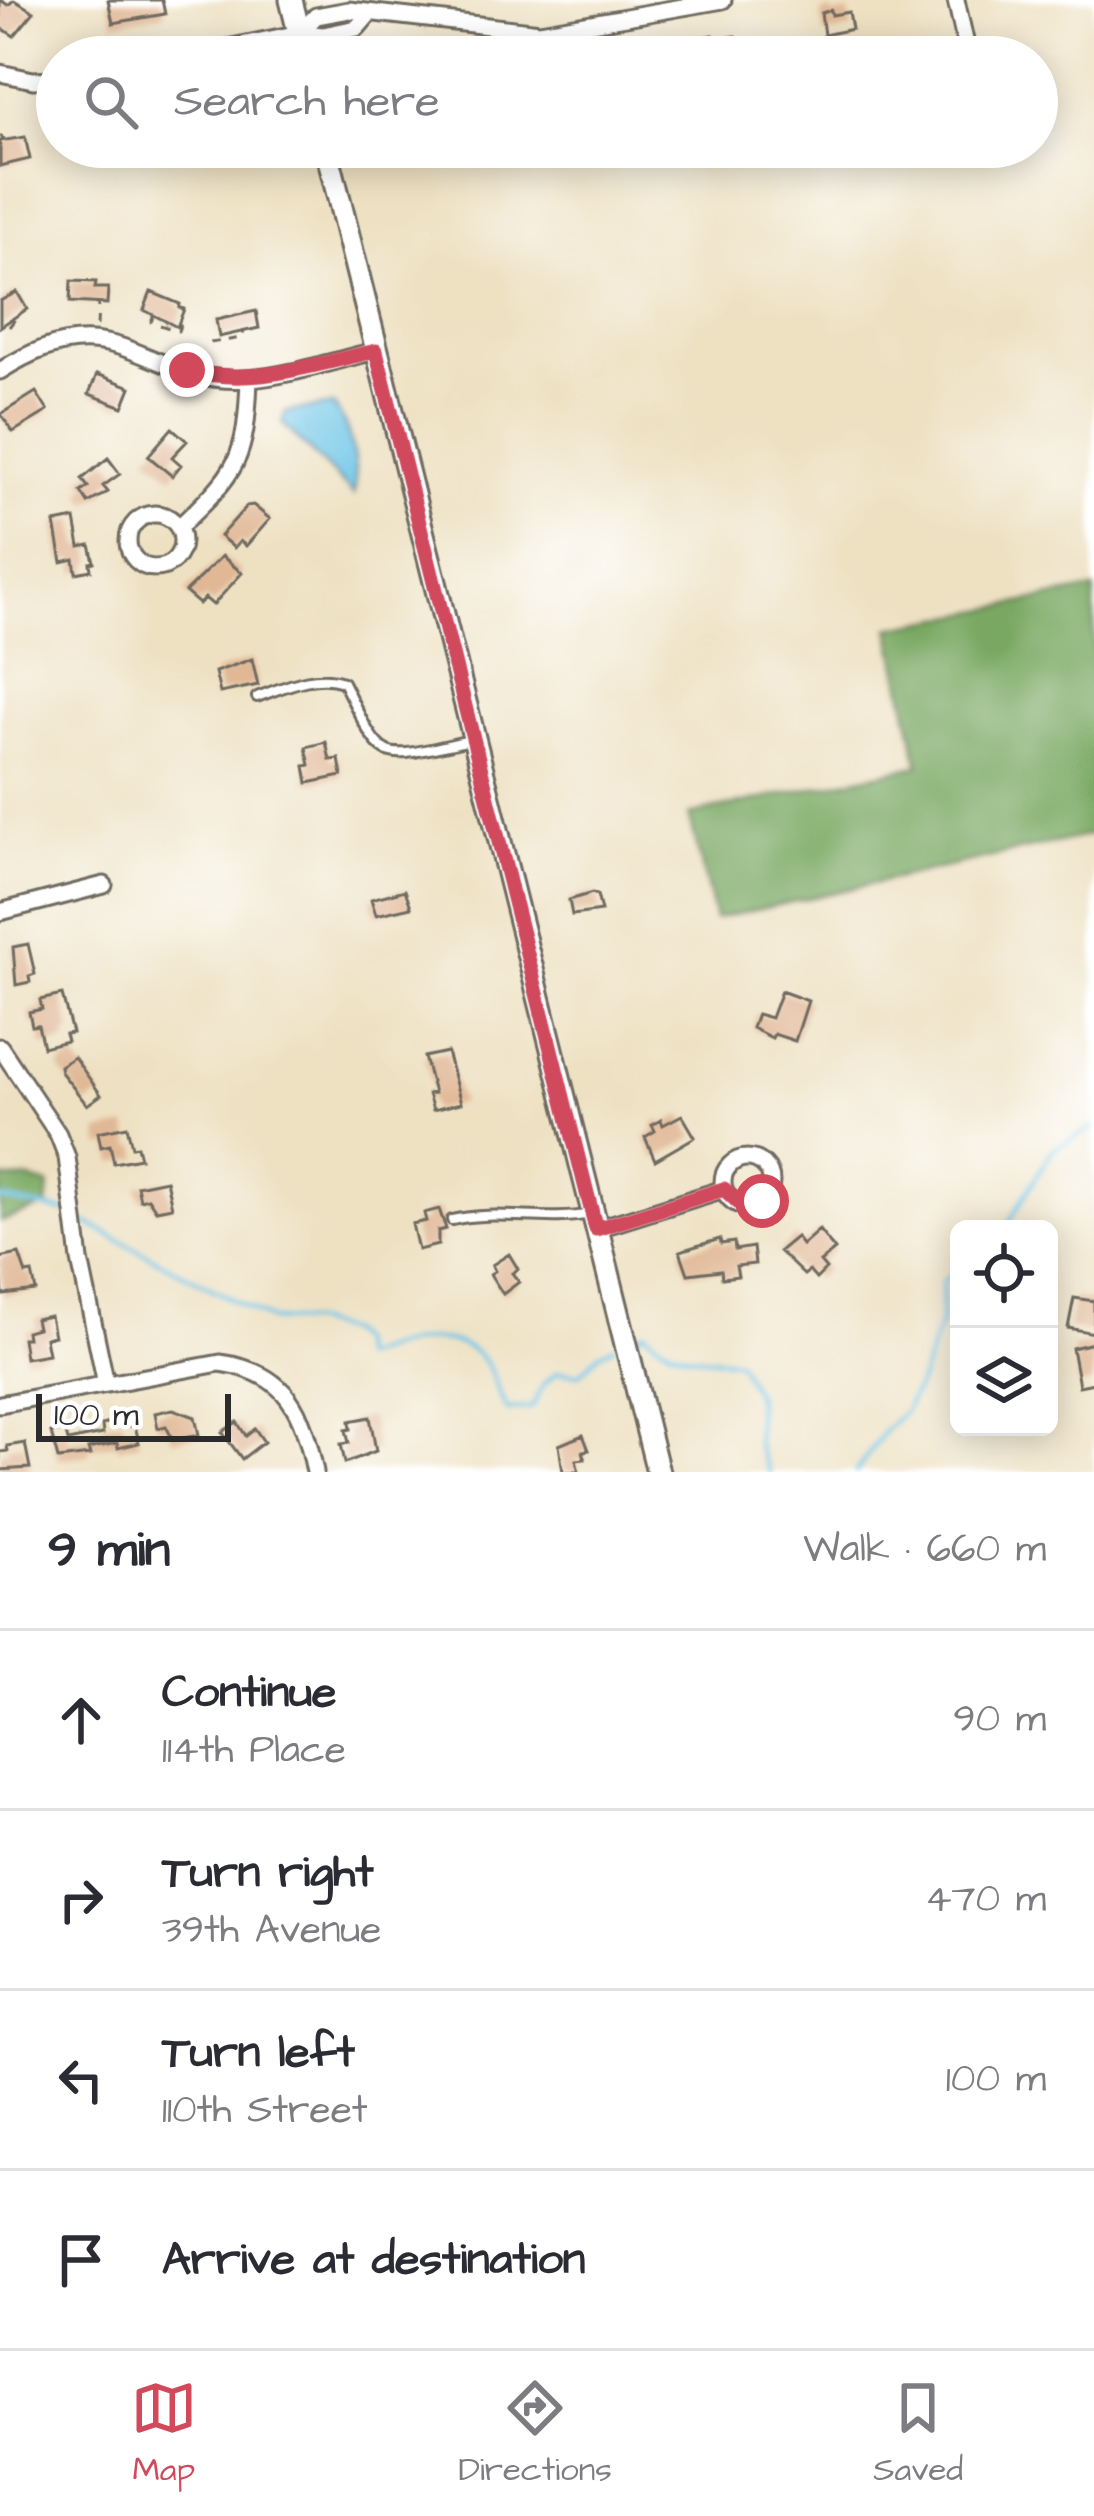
<!DOCTYPE html>
<meta charset="utf-8">
<style>
body{margin:0;font-family:"Architects Daughter",sans-serif;background:#f2f2f3;color:#2b2b33}
.controls{position:absolute;right:36px;bottom:36px;display:grid;overflow:hidden;border-radius:18px;box-shadow:0 6px 30px #0003}
.controls button{width:108px;height:108px;display:grid;place-items:center;padding:0;border:0;border-bottom:3px solid #e1e1e2;background:#fff;color:#2b2b33;font:60px sans-serif}
.scale{position:absolute;left:36px;bottom:30px;width:195px;box-sizing:border-box;padding-left:12px;border:6px solid #2b2b2b;border-top:0;font-size:33px;line-height:42px;white-space:nowrap;color:#2b2b2b;-webkit-text-stroke:9px #fff;paint-order:stroke}
.stop{position:absolute;width:36px;height:36px;margin:-27px;border:9px solid #d1495b;border-radius:50%;background:#fff}
.stop.end{background:#d1495b;border-color:#fff;box-shadow:0 3px 12px #0008}
.list{margin:0;padding:0;list-style:none}
h2{display:flex;justify-content:space-between;align-items:center;height:156px;margin:0;padding:0 48px;font-size:51px}
h2 small{font-size:39px;font-weight:400;color:#7c7c81}
.list li{display:grid;grid-template-columns:78px 1fr auto;gap:36px;align-items:center;box-sizing:border-box;height:180px;padding:0 48px;border-top:3px solid #e1e1e2}
.list b{display:block;font-size:45px;white-space:nowrap}
.list p{margin:0;font-size:39px;white-space:nowrap;color:#7c7c81}
.list em{font-size:39px;font-style:normal;color:#7c7c81}
.icon{flex:none;width:66px;height:66px;fill:none;stroke:currentColor;stroke-width:2;stroke-linecap:round;stroke-linejoin:round}
.map{position:relative;flex:none;width:1094px;height:1472px;overflow:hidden}
.search{position:absolute;background:#fff;box-shadow:0 6px 30px #0003;left:36px;right:36px;top:36px;height:132px;display:flex;align-items:center;gap:30px;box-sizing:border-box;padding:0 42px;border-radius:66px;color:#7c7c81;font-size:45px}
.sheet{height:876px;background:#fff}
nav{display:flex;justify-content:space-around;align-items:center;box-sizing:border-box;height:168px;border-top:3px solid #e1e1e2;background:#fff;font-size:33px;color:#7c7c81}
nav a{display:grid;justify-items:center;gap:6px}
nav .on{color:#d1495b}
.map>svg:first-child{display:block}
.forest{fill:#79a862;stroke:#526a46;stroke-width:3}
.water{fill:#67c3e5;stroke:#497788;stroke-width:3}
.lines{fill:none;stroke-linecap:round;stroke-linejoin:round}
.stream{stroke:#67c3e5;stroke-width:4.5}
.building{fill:#e1b896}
.service-casing{stroke:#6f6b60;stroke-width:14}
.minor-casing{stroke:#6f6b60;stroke-width:21}
.secondary-casing{stroke:#6f6b60;stroke-width:27}
.path{stroke:#6f6b60;stroke-width:3;stroke-dasharray:9 9;stroke-linecap:butt}
.service{stroke:#fff;stroke-width:8}
.minor{stroke:#fff;stroke-width:15}
.secondary{stroke:#fff;stroke-width:21}
.route{stroke:#d1495b;stroke-width:15}
</style>
<div class="map">
<svg width="1094" height="1472" viewBox="0 0 1094 1472">
<rect width="100%" height="100%" fill="#fff"/>
<filter id="ink" filterUnits="userSpaceOnUse"><feTurbulence type="fractalNoise" baseFrequency=".00833" numOctaves="2"/><feDisplacementMap in="SourceGraphic" scale="24" xChannelSelector="R" yChannelSelector="G"/><feConvolveMatrix kernelMatrix="1 2 1 2 8 2 1 2 1" color-interpolation-filters="sRGB"/></filter>
<filter id="wash" filterUnits="userSpaceOnUse"><feTurbulence type="fractalNoise" baseFrequency=".004" numOctaves="4" result="noise"/><feDisplacementMap in="SourceGraphic" scale="48" xChannelSelector="R" yChannelSelector="G"/><feGaussianBlur stdDeviation="2.7" result="paint"/><feColorMatrix in="noise" values="0 0 0 0 0 0 0 0 0 0 0 0 0 0 0 0 0 1.4 0 .05"/><feComposite in="paint" operator="in"/></filter>
<g filter="url(#wash)">
<rect width="100%" height="100%" fill="#eee1c2"/>
<!-- forest -->
<path class="forest" d="M1094,589V834L715,919L689,815L919,765L890,628Z
M0,1179H28L49,1185L47,1206L0,1222Z"/>
<!-- water -->
<path class="water" d="M333,405C350,425 359,469 354,495L282,423L286,412Z"/>
<g class="lines">
<!-- stream -->
<path class="stream" d="M0,1199L65,1212
M87,1223L271,1320L311,1322L346,1332L356,1341L360,1358C396,1345 450,1325 481,1358C493,1369 498,1395 507,1410L532,1407L544,1384L557,1372L580,1374L600,1353L614,1346
M1005,1229L1053,1149L1094,1128
M635,1336L645,1331C668,1356 704,1358 737,1360L756,1395L757,1445L769,1472
M856,1472L884,1431L905,1410L921,1379L941,1321L943,1281L959,1269"/>
</g>
<g id="blocks">
<!-- building -->
<path class="building" d="M0,0L8,5L14,0L34,12L14,36L0,27Z
M108,0H162L165,14L113,23Z
M831,10L832,15L849,12L852,29L824,35L821,13Z
M713,35L714,40L735,36L738,49L704,56L701,37Z
M25,137L30,159L0,166V141Z
M71,281L96,282L95,288H108L107,304L70,302Z
M17,292L27,309L0,327V301Z
M151,292L180,304L179,307L184,309L177,327L144,310Z
M256,311L259,328L219,337L216,320Z
M97,374L131,387L123,407L89,394Z
M36,392L48,411L13,432L1,414Z
M172,428L187,441L172,457L181,465L172,476L148,456Z
M108,458L120,474L103,486L108,492L88,503L81,492L88,487L82,479Z
M253,505L270,519L246,546L240,541L234,548L220,536L247,506Z
M75,519L80,547L90,545L94,562L90,563L91,570L76,573L74,559L62,562L55,523Z
M222,556L242,573L213,605L205,598L199,604L185,592Z
M252,659L258,685L220,693L215,672Z
M326,742L330,760L339,759L342,776L308,783L305,766L310,765L306,747Z
M405,890L411,907L376,915L371,899Z
M592,893L597,895L601,911L572,915L569,900Z
M28,944L35,974L29,976L30,982L16,985L13,947Z
M781,991L808,1001L795,1041L774,1034L772,1038L752,1028L757,1014L771,1018Z
M62,995L72,1033L65,1034L67,1041L43,1047L38,1025L32,1026L29,1012L42,1009L40,1000Z
M447,1052L461,1103L433,1110L428,1094L434,1093L424,1057Z
M74,1057L101,1095L87,1105L61,1072L60,1066Z
M682,1115L695,1137L655,1160L645,1137L655,1131L652,1125L661,1120L663,1125Z
M127,1126L132,1147L137,1146L140,1158L114,1163L110,1145L101,1147L98,1132Z
M166,1180L172,1207L156,1210L148,1198L140,1200L137,1186Z
M439,1209L446,1229L438,1231V1245L418,1250L412,1224L426,1221L424,1213Z
M819,1230L835,1250L820,1262L826,1269L816,1279L809,1271L804,1275L779,1251L796,1237L802,1245Z
M720,1239L721,1244L734,1242L735,1250L753,1247L755,1264L736,1266L738,1276L722,1278L721,1270L688,1274L680,1251Z
M19,1254L26,1274L32,1273L36,1291L3,1295L0,1258Z
M509,1254L518,1269L512,1273L519,1282L503,1294L490,1274L495,1271L492,1265Z
M1074,1298L1094,1301V1333L1068,1328Z
M50,1316L54,1336L45,1338L48,1354L25,1358L22,1338H27L26,1331L37,1328L35,1319Z
M1094,1343V1383L1079,1386L1072,1348Z
M173,1409L195,1417L199,1435L173,1440L166,1426L158,1428L155,1413Z
M370,1417L376,1451L345,1463L341,1444L349,1443L346,1430L351,1429L350,1421Z
M122,1419L124,1427L135,1425L139,1443L118,1448L117,1443L88,1449L90,1455L58,1459L51,1433L65,1430L68,1441L103,1434L102,1425Z
M237,1422L246,1436L255,1429L264,1442L242,1459L222,1432Z
M583,1435L589,1450L583,1451L585,1459L576,1460L579,1472H563L559,1445Z
M25,1443L30,1468L0,1470V1452L8,1451L7,1446Z"/>
</g>
</g>
<g filter="url(#ink)">
<use href="#blocks" fill-opacity="0" stroke="#6f6b60" stroke-width="3"/>
<g class="lines">
<!-- service casing -->
<g class="service-casing">
<path id="service" d="M257,697C285,687 315,672 343,682C387,769 375,760 471,740
M452,1220C498,1209 545,1223 591,1214"/>
</g>
<!-- minor casing -->
<g class="minor-casing">
<path id="minor" d="M956,0L968,54
M300,33L316,16L349,10L540,32L723,0
M183,57L300,33L323,35L357,28L369,14
M0,73L33,80L57,79
M0,371C117,295 145,387 248,379C290,376 335,360 376,351
M128 541a27 27 0 1 1 54 0a27 27 0 1 1-54 0Z
M179,527C238,471 246,461 249,379
M0,912L104,885
M0,1047L58,1134L67,1157L80,1260L106,1384
M723 1182a24 24 0 1 1 48 0a24 24 0 1 1-48 0Z
M596,1229L724,1189
M0,1404L220,1363C287,1372 303,1411 315,1472"/>
</g>
<!-- secondary casing -->
<g class="secondary-casing">
<path id="secondary" d="M291,0L305,57
M326,147L658,1472"/>
</g>
<!-- path -->
<path class="path" d="M0,135L4,140
M154,314L151,322L178,331L182,319
M97,326L98,304
M9,327L16,318
M210,343L242,338L244,331"/>
<!-- service -->
<use href="#service" class="service"/>
<!-- minor -->
<use href="#minor" class="minor"/>
<!-- secondary -->
<use href="#secondary" class="secondary"/>
</g>
</g>
<g class="lines" filter="url(#ink)">
<!-- route -->
<path class="route" d="M187,370C254,387 310,365 376,351L596,1229L724,1189L740,1204L762,1201"/>
</g>
</svg>
<div class="controls">
<button><svg class="icon" aria-label="locate" viewBox="0 0 24 24"><circle cx="12" cy="12" r="6"/><path d="M12 2v4M12 18v4M2 12h4M18 12h4"/></svg></button>
<button><svg class="icon" aria-label="layers" viewBox="0 0 24 24"><path d="M12 4l9 5-9 5-9-5zM3 14l9 5 9-5"/></svg></button>
</div>
<div class="scale">100 m</div>
<div class="stop" style="left:762px;top:1201px"></div>
<div class="stop end" style="left:187px;top:370px"></div>
<div class="search"><svg class="icon" aria-label="search" viewBox="0 0 24 24"><circle cx="10" cy="10" r="6"/><path d="M15 15l6 6"/></svg>Search here</div>
</div>
<section class="sheet">
<h2>9 min<small>Walk · 660 m</small></h2>
<ul class="list">
<li><svg class="icon" aria-label="ahead" viewBox="0 0 24 24"><path d="M12 20V5M6 11l6-6 6 6"/></svg><div><b>Continue</b><p>114th Place</p></div><em>90 m</em></li>
<li><svg class="icon" aria-label="right" viewBox="0 0 24 24"><path d="M7 20v-9h11M14 6l5 5-5 5"/></svg><div><b>Turn right</b><p>39th Avenue</p></div><em>470 m</em></li>
<li><svg class="icon" aria-label="left" viewBox="0 0 24 24"><path d="M17 20v-9H6M10 6l-5 5 5 5"/></svg><div><b>Turn left</b><p>110th Street</p></div><em>100 m</em></li>
<li><svg class="icon" aria-label="arrive" viewBox="0 0 24 24"><path d="M6 21V4h12l-3 4 3 4H6"/></svg><div><b>Arrive at destination</b></div></li>
</ul>
</section>
<nav>
<a class="on"><svg class="icon" aria-label="map" viewBox="0 0 24 24"><path d="M3 6l6-2 6 2 6-2v14l-6 2-6-2-6 2zM9 4v14M15 6v14"/></svg>Map</a>
<a><svg class="icon" aria-label="directions" viewBox="0 0 24 24"><path d="M12 3l9 9-9 9-9-9zM9 14v-3h6M13 9l2 2-2 2"/></svg>Directions</a>
<a><svg class="icon" aria-label="saved" viewBox="0 0 24 24"><path d="M7 4h10v16l-5-4-5 4z"/></svg>Saved</a>
</nav>
